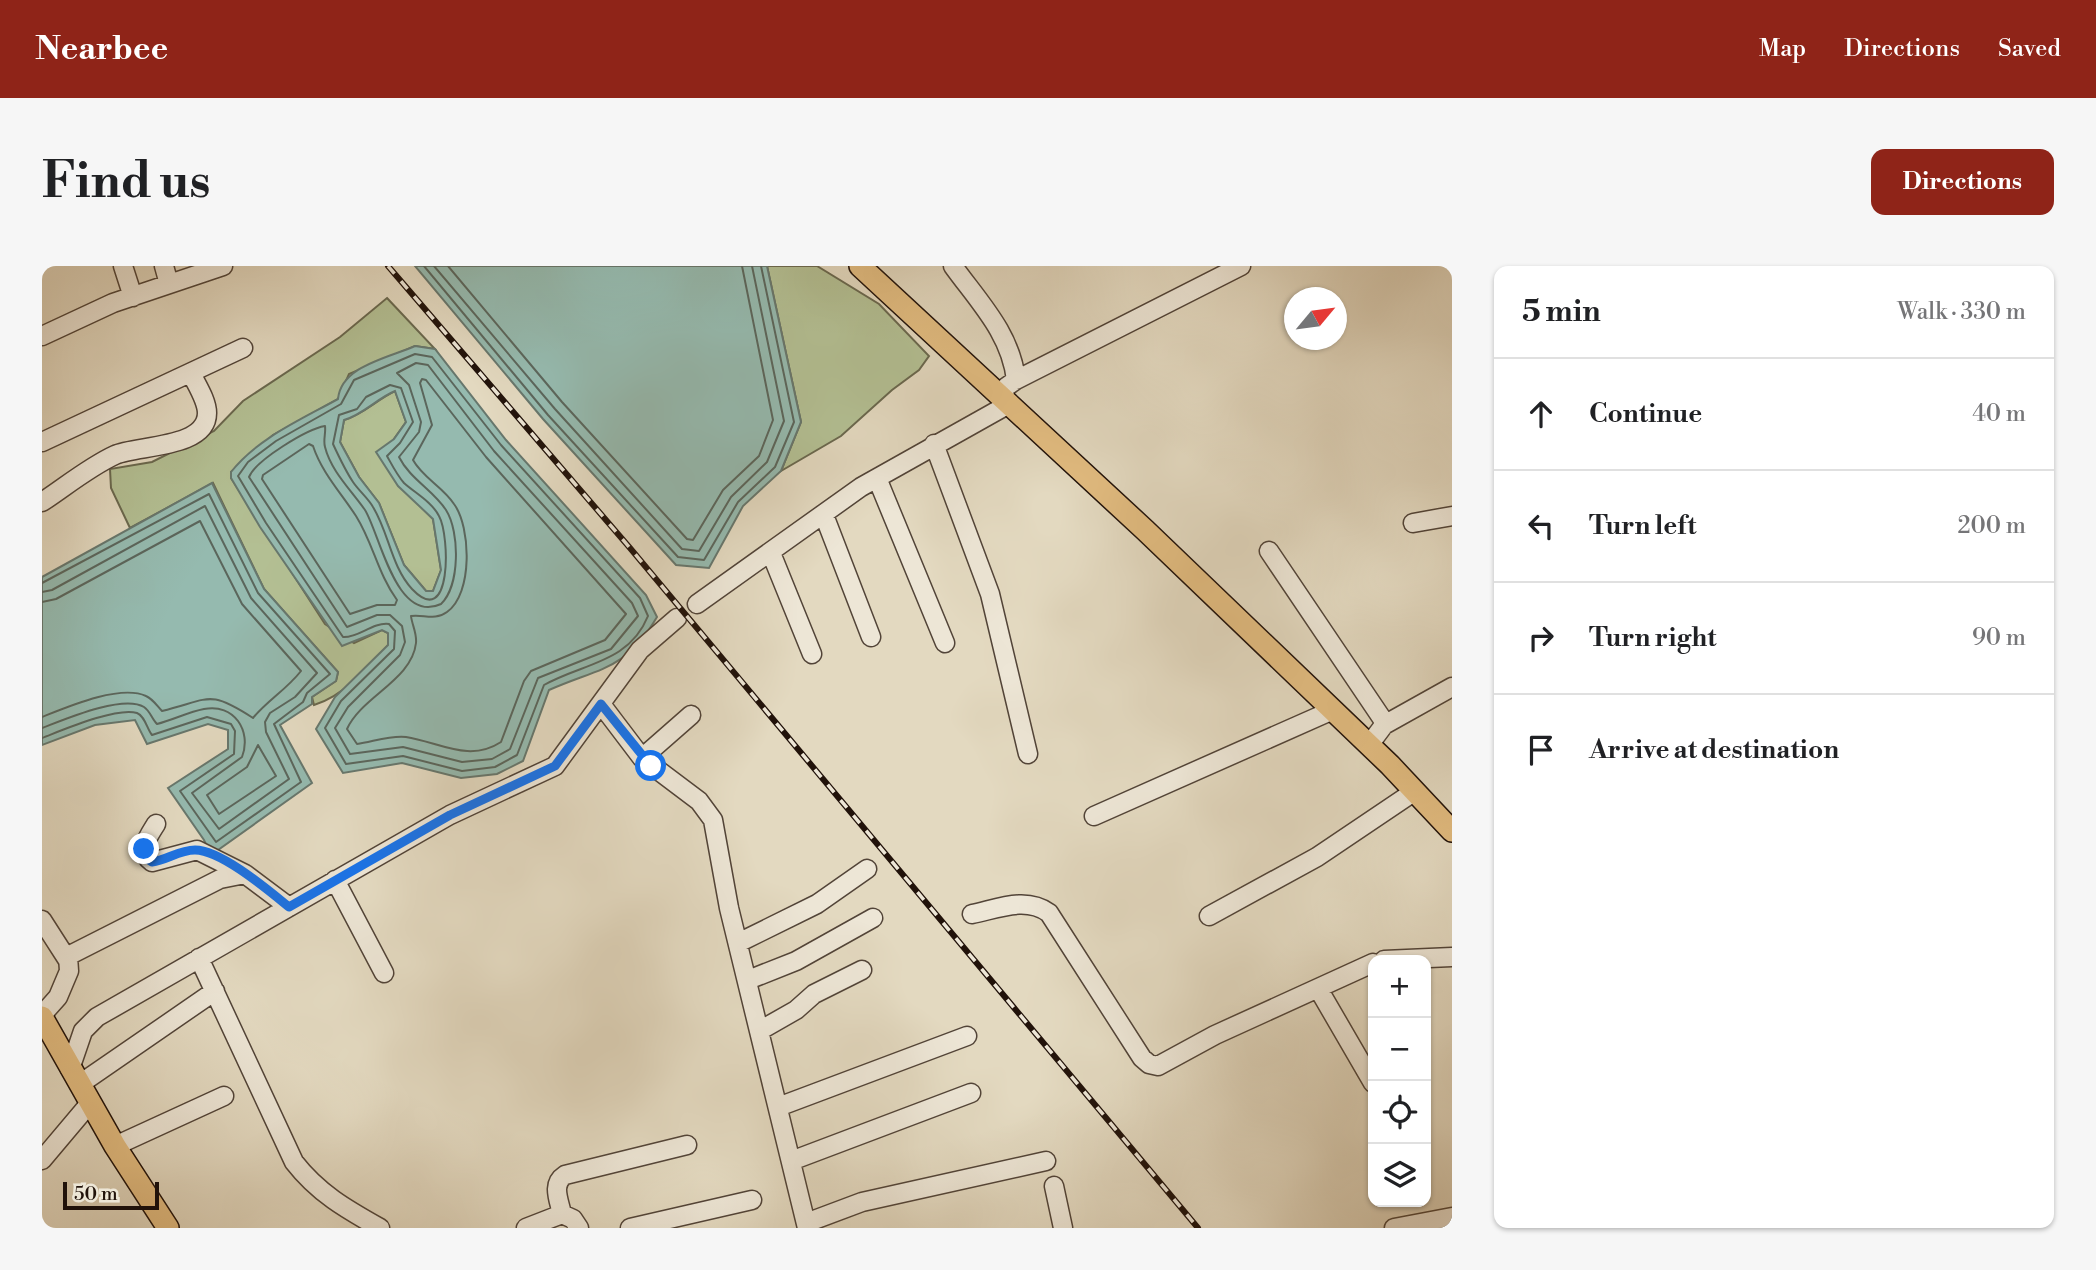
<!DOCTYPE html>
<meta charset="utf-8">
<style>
body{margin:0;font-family:"Libre Bodoni",serif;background:#f6f6f6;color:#202124}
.controls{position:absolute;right:21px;bottom:21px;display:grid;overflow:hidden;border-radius:14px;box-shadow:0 2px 5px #0004}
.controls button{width:63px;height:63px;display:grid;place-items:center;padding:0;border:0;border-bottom:2px solid #e0e0e0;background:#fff;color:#202124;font:35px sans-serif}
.compass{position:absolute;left:1242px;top:21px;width:63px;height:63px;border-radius:50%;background:#fff;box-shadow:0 2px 5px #0004;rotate:61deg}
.scale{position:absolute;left:21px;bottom:18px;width:96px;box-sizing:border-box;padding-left:7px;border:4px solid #21120a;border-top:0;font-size:19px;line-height:24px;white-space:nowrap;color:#21120a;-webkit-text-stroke:5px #ede6d6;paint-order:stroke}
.stop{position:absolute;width:21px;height:21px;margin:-16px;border:5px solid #1a73e8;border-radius:50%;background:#fff}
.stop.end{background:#1a73e8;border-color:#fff;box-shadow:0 2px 7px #0008}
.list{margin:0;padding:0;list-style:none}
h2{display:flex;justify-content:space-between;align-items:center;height:91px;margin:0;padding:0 28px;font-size:30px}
h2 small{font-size:23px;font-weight:400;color:#757577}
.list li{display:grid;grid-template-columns:46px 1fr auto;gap:21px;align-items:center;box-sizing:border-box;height:112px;padding:0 28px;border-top:2px solid #e0e0e0}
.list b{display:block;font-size:26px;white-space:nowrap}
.list em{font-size:23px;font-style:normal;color:#757577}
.icon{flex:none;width:38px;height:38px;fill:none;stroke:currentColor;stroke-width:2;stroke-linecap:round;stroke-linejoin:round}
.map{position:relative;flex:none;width:1410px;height:962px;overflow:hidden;border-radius:14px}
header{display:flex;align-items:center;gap:42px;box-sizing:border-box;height:98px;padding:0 35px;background:#8f2418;color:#fff}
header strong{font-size:33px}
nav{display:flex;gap:38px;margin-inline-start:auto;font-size:24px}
.intro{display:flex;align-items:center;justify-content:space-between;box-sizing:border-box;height:168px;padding:0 42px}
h1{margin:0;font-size:49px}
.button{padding:18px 32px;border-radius:14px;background:#8f2418;color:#fff;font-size:24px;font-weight:700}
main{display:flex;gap:42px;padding:0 42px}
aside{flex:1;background:#fff;border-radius:14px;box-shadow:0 2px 5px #0004}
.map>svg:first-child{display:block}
.green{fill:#b3bf93;stroke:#6a684e;stroke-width:2}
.water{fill:#95baaf;stroke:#67776d;stroke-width:2;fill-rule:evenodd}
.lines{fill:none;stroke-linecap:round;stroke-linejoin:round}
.shore{stroke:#5b665c;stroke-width:2}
.minor-casing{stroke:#524438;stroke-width:21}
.major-casing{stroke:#21120a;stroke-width:24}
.minor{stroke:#ede6d6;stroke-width:18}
.major{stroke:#e2bc80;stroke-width:21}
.rail-casing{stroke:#21120a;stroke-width:6}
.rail{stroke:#ede6d6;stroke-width:3.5;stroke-dasharray:10;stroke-linecap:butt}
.route{stroke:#1a73e8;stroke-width:9}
</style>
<header>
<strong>Nearbee</strong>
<nav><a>Map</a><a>Directions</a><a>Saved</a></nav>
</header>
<div class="intro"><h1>Find us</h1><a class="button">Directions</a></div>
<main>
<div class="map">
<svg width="1410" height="962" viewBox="0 0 1410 962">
<rect width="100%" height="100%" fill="#e3d9c0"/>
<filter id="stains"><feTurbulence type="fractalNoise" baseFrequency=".00286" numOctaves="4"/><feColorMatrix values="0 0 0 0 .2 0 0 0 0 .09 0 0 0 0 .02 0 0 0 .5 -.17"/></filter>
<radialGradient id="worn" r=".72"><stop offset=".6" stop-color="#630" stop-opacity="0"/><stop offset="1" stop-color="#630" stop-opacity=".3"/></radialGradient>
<!-- green -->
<path class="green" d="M725,0H775L837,38L887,90L877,104L850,124L799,170L739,205L759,156Z
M345,32L393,83L373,80L307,108L296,133L231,169L189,206V212L283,358L312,377L340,364L346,367V379C326,402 302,430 272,439L270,431L294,415L296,406L222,323L171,217L88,262L69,222L68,203L110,196L172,165L201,135L298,71Z
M353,125L364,156L352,173L374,236L391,253L399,304L391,325H384L362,299L337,237L317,211L298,176L302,154C322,148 334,134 353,125Z"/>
<!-- water -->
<path class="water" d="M373,0H725L759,156L739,205L701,240L667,302L634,299L501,153Z
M373,80L393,83L464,174L604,329L615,351C583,405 559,401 507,424L481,495L455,508L419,512L360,497L301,507L274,463L293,431L346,379V367L340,364L300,380L218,261L189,212V206C216,172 258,154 296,133C299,100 346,92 373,80ZM353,125L364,156L352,173L334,186L356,220L391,253L399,304L391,325H384L362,299L337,237L317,211L298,176L302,154C322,148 334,133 353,125Z
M170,217L222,323L296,406L294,415L270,431V438L238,459L270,517L169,589L162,574L126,522L186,483V464L166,458L105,478L93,454L53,459L0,479V311Z"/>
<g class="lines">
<!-- shore -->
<path class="shore" d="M382,0L506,149L636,291L662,294L696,236L733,201L752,156L719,0
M392,0L513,143L640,283L657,285L689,231L725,196L742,155L710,0
M406,0L520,136L645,273L651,274L681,224L717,190L731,154L700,0
M373,88L390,91L459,179L598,332L606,350C587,397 541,397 502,419L475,489L453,501L420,505L361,490L304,498L283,462L299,435L352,383L353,365L347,358C330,356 317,372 301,371L224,257L196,210L206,196L234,175L299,138L312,114Z
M374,97L386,99L452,185L590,337L596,350L569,383L496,412L468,483L450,493L420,496L361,481L308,488L293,462L306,441L358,389L363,376L360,360L348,349H335L305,361L207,211C214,194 265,163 283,160C284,167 281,174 283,181C289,205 309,224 323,244C338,268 354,359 399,338C418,320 418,266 404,244C391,224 368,213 357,191L377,166L379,156L367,119L355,107Z
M380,113L384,114L444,191L584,348L563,374L489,405L482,415L459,476C427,497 397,476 364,471C349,469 330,476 315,478L305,463C319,431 370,414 374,377C375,367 370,359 369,350C381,348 393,355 405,346C431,328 429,261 412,238C401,221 381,212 371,194L390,159L378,117Z
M348,119L359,122L371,156L358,177L345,190C350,199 355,209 362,217C373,227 390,236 397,250C408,270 410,365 370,323C349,300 347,267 331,241C326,232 317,225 311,216C303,204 297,191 291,178L297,149L315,143L324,131Z
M267,178L271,180C280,207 299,227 314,250C331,277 336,308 355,334L353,339H335L308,348L220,213L221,209Z
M0,317L167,228L216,327L288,408L265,427L261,436L232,458L259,516L174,576L138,525L192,488L193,465L189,458L165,451L110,469C105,463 103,450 95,447C74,441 21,464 0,472
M0,326L10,324L163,240L209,332L275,407L253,431L228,447L223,456L224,466L247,513L177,563L150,527L200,491C210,465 192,437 162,443C146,446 131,454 115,458C110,453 108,445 102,441C81,428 21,454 0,462
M0,336L14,333L158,255L200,338L259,405C244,424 226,434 211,452C166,423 169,433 120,445C115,440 111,433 104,430C78,418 25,441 0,451
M216,479L234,510L177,548L165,529L205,501Z"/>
<!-- minor casing -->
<g class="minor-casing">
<path id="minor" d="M81,0L91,31
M122,0L127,18
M911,0C937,36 969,68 974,114
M0,70L71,37L181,0
M961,132L964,121L974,114L1199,0
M0,176L201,82
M892,178L948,328L986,488
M835,212L903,377
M0,236C23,221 47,201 73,189C94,179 165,183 165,147C165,134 154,118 149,107
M782,249L829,371
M1371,257L1410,250
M1227,285L1341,454L1342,459L1327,479
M729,287L770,388
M655,338L819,221L967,138
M559,438L600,492L657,535L671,554L687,642L765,962
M1342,459L1410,421
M600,492L649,449
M1052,550L1291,444
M114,558C106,571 95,585 110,596L155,584L203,608
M293,614L342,707
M930,648C955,643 984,630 1007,647L1100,792L1107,798L1116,800L1173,769L1331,697
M1167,650L1275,591L1373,525
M0,654L25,693
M696,677L775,638L825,603
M157,692L252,896C276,927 304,943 338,962
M1342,694L1410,691
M706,714L754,695L831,652
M1277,724L1331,817
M0,749L16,731L27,705L26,690L178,613L203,608L247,641
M719,764L754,744L772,728L820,704
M28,803L41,765L55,751L408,549L513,500L598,384L635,352
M38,818L173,725
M736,841L925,770
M73,880L182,830
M0,894L48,837
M749,895L929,827
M1012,920L1021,962
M520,948C517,934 509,918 523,909L645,879
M764,957L820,936L1004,895
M484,962L520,948L531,953L537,962
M588,962L710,934
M1352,962L1410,951"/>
</g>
<!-- major casing -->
<g class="major-casing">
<path id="major" d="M818,0L1103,264L1348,499L1410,565
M0,751L73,880L126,962"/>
</g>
<!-- minor -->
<use href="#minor" class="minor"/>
<!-- major -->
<use href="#major" class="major"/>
<!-- rail casing -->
<g class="rail-casing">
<path id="rail" d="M346,0L588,282L1156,962"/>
</g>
<!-- rail -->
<use href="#rail" class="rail"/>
</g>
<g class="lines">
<!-- route -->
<path class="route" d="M102,583L104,592L110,596C125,594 137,584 153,584C179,584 226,624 247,641L408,549L513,500L559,438L609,500"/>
</g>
<rect width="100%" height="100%" filter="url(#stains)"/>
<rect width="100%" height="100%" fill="url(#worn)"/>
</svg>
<div class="controls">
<button>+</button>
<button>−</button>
<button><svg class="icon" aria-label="locate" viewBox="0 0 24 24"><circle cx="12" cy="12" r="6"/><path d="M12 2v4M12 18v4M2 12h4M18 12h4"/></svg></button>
<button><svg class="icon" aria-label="layers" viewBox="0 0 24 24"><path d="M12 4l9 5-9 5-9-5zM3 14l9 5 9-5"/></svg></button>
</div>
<svg class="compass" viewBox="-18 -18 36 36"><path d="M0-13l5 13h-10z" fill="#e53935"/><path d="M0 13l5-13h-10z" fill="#757577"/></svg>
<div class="scale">50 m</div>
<div class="stop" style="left:609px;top:500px"></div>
<div class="stop end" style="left:102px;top:583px"></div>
</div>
<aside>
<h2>5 min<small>Walk · 330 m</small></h2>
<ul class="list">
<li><svg class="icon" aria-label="ahead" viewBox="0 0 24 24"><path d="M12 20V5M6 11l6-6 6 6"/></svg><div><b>Continue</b></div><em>40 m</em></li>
<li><svg class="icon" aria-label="left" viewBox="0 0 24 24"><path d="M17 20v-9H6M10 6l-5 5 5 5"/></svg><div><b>Turn left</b></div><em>200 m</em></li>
<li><svg class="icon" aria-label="right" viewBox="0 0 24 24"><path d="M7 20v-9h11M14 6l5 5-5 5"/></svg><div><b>Turn right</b></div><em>90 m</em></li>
<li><svg class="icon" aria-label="arrive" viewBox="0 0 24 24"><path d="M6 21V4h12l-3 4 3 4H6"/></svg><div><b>Arrive at destination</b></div></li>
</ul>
</aside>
</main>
